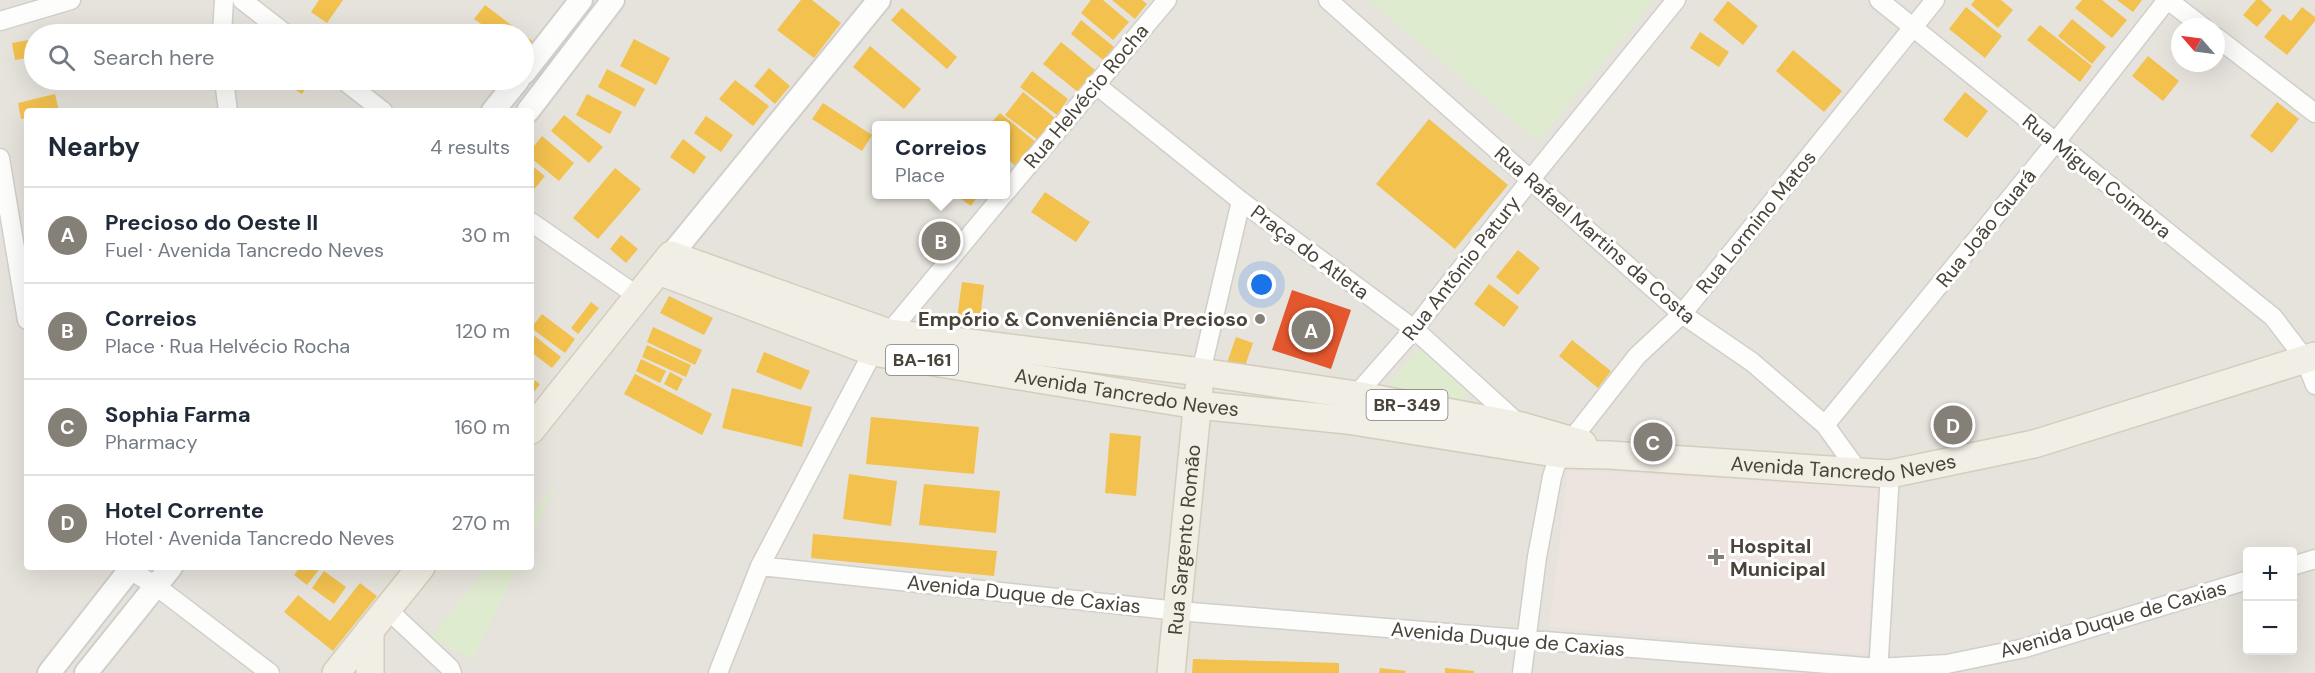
<!DOCTYPE html>
<meta charset="utf-8">
<style>
body{margin:0;font-family:"DM Sans",sans-serif;background:#f2f2f3;color:#1f2937}
.controls{position:absolute;right:18px;bottom:18px;display:grid;overflow:hidden;border-radius:6px;box-shadow:0 6px 24px #0002}
.controls button{width:54px;height:54px;display:grid;place-items:center;padding:0;border:0;border-bottom:2px solid #e0e1e3;background:#fff;color:#1f2937;font:30px sans-serif}
.compass{position:absolute;left:2171px;top:18px;width:54px;height:54px;border-radius:50%;background:#fff;box-shadow:0 6px 24px #0002;rotate:298deg}
.you{position:absolute;left:1262px;top:285px;width:21px;height:21px;margin:-15px;border:4px solid #fff;border-radius:50%;background:#1a73e8;box-shadow:0 0 0 9px #1a73e833}
.badge{display:grid;place-items:center;width:39px;height:39px;border-radius:50%;background:#848078;color:#fff;font-size:20px;font-weight:700}
.pin{position:absolute;translate:-50% -50%;border:3px solid #fff;box-shadow:0 2px 6px #0006}
.popup{position:absolute;left:872px;top:121px;width:138px;height:78px;box-sizing:border-box;display:grid;place-content:center;border-radius:6px;background:#fff;filter:drop-shadow(0 2px 4px #0005);font-size:20px;white-space:nowrap;color:#747a83}
.popup b{font-size:22px;color:#1f2937}
.popup::after{content:'';position:absolute;left:50%;top:100%;margin-left:-12px;border:12px solid transparent;border-top-color:#fff}
.list{margin:0;padding:0;list-style:none}
h2{display:flex;justify-content:space-between;align-items:center;height:78px;margin:0;padding:0 24px;font-size:26px}
h2 small{font-size:20px;font-weight:400;color:#747a83}
.list li{display:grid;grid-template-columns:39px 1fr auto;gap:18px;align-items:center;box-sizing:border-box;height:96px;padding:0 24px;border-top:2px solid #e0e1e3}
.list b{display:block;font-size:22px;white-space:nowrap}
.list p{margin:0;font-size:20px;white-space:nowrap;color:#747a83}
.list em{font-size:20px;font-style:normal;color:#747a83}
.icon{flex:none;width:33px;height:33px;fill:none;stroke:currentColor;stroke-width:2;stroke-linecap:round;stroke-linejoin:round}
.map{position:relative;flex:none;width:2315px;height:673px;overflow:hidden}
.search{position:absolute;background:#fff;box-shadow:0 6px 24px #0002;left:24px;top:24px;width:510px;height:66px;display:flex;align-items:center;gap:15px;box-sizing:border-box;padding:0 21px;border-radius:33px;color:#747a83;font-size:22px}
.panel{position:absolute;background:#fff;box-shadow:0 6px 24px #0002;left:24px;top:108px;width:510px;height:462px;border-radius:6px}
.map>svg:first-child{display:block}
.residential{fill:#e6e3dc;fill-rule:evenodd}
.medical{fill:#ede3df}
.green{fill:#dfebcf}
.homes{fill:#f2c14e}
.shops{fill:#e4572e}
.public{fill:#17a398}
.lines{fill:none;stroke-linecap:round;stroke-linejoin:round}
.minor-casing{stroke:#d1cfcb;stroke-width:21}
.tertiary-casing{stroke:#d1cfcb;stroke-width:26}
.primary-casing{stroke:#d4cdbc;stroke-width:30}
.minor{stroke:#fdfdfc;stroke-width:18}
.tertiary{stroke:#fdfdfc;stroke-width:22}
.primary{stroke:#f1eee5;stroke-width:27}
.poi-dot{fill:#848078;stroke:#fff;stroke-width:2}
.labels{text-anchor:middle;stroke-width:6;stroke-linejoin:round;paint-order:stroke}
.shield{fill:#fff;stroke:#807b74;stroke-width:1.5}
.shield-label{font-size:18px;font-weight:bold;fill:#494339}
.street-label{font-size:20px;fill:#494339;stroke:#fff}
.poi-label{font-size:20px;font-weight:bold;fill:#494339;stroke:#fff;text-anchor:end}
</style>
<div class="map">
<svg width="2315" height="673" viewBox="0 0 2315 673">
<rect width="100%" height="100%" fill="#f3f1ed"/>
<!-- residential -->
<path class="residential" d="M0,0H2315V673H0ZM2180,27H2216V63H2180ZM34,34H524V80H34ZM27,111H531V567H27ZM876,125H1006V194H876ZM2248,552H2292V650H2248Z"/>
<!-- medical -->
<path class="medical" d="M1568,470L1878,487L1867,654L1549,627Z"/>
<!-- green -->
<path class="green" d="M1368,0H1654L1538,142Z
M1417,350L1424,352L1470,387L1461,405L1391,391L1388,385Z
M557,482L531,538V515Z
M488,567H517L473,660L431,636Z"/>
<!-- homes -->
<path class="homes" d="M319,0H343L327,23L311,12Z
M801,0H812L841,23L814,58L777,30Z
M1091,0H1103L1129,22L1113,40L1081,13Z
M1112,0H1142L1147,4L1135,19Z
M1975,0H2001L2013,10L1998,28L1971,5Z
M2082,0H2102L2127,20L2112,38L2075,8Z
M2117,0H2142L2133,12Z
M2256,0H2261L2272,10L2257,27L2243,15Z
M1728,1L1758,26L1743,45L1713,20Z
M485,5L535,43L525,56L524,34H496L474,19Z
M1966,7L2002,36L1985,58L1949,29Z
M2302,7L2315,17V21L2287,55L2264,37L2283,14L2291,21Z
M902,8L957,57L947,69L891,20Z
M2072,19L2106,47L2092,64L2058,36Z
M1081,20L1114,47L1103,60L1071,34Z
M2040,25L2092,66L2080,82L2027,40Z
M1700,32L1729,52L1719,67L1690,48Z
M34,39V57L15,60L12,43Z
M634,39L670,58L656,85L620,66Z
M1061,42L1095,70L1078,92L1043,64Z
M870,46L921,89L904,109L853,67Z
M1793,50L1842,91L1824,112L1776,71Z
M2148,56L2179,81L2163,101L2132,76Z
M769,68L790,86L775,104L754,86Z
M607,69L645,89L635,107L598,87Z
M1032,71L1068,99L1057,115L1020,87Z
M280,80H311L302,94Z
M735,80L769,106L753,126L719,99Z
M1023,92L1055,118L1038,140L1005,115Z
M1965,92L1988,111L1967,138L1943,120Z
M55,94L59,111H27V118L21,119L18,103Z
M587,94L622,112L610,134L576,115Z
M2277,102L2299,119L2272,153L2250,136Z
M823,103L872,135L862,151L812,119Z
M1000,113L1037,143L1017,167L1006,158V125H989Z
M564,115L603,147L589,163L551,131Z
M706,116L733,135L721,152L694,133Z
M1429,119L1508,185L1455,249L1376,184Z
M542,136L574,163L559,181L531,158V150Z
M683,139L706,157L694,174L670,157Z
M531,165L545,176L531,193Z
M615,168L641,189L598,239L573,218Z
M1045,192L1090,222L1076,242L1031,212Z
M954,194H979L971,206Z
M621,235L638,249L626,263L610,249Z
M1518,250L1540,268L1518,295L1496,277Z
M962,282L984,285L980,320L957,318Z
M1489,284L1519,307L1504,327L1474,304Z
M669,296L713,318L704,335L660,313Z
M591,302L599,308L578,334L571,328Z
M542,314L575,339L565,353L531,328Z
M653,327L702,350L695,365L647,342Z
M531,333L561,357L552,368L531,352Z
M1236,337L1253,343L1244,369L1227,363Z
M1572,340L1611,371L1598,388L1559,356Z
M647,345L691,365L686,377L642,357Z
M764,352L810,371L801,390L756,372Z
M641,359L666,371L660,383L636,371Z
M670,372L683,379L677,391L664,384Z
M635,374L712,414L702,435L624,394Z
M531,378L540,384L531,396Z
M732,388L812,407L802,447L722,428Z
M871,417L979,427L974,474L866,464Z
M1110,433L1141,436L1136,496L1105,493Z
M849,474L897,481L891,526L843,519Z
M924,484L1000,491L996,533L919,525Z
M813,534L997,551L994,576L811,558Z
M300,567H321L307,585L294,575Z
M324,571L346,587L334,604L312,588Z
M360,583L377,596L333,651L284,612L298,595L330,621Z
M1193,659L1339,663V673H1192Z
M1380,668L1406,671L1405,673H1379Z
M1445,668L1474,671V673H1445Z"/>
<!-- shops -->
<path class="shops" d="M1292,290L1351,310L1331,369L1272,350Z"/>
<!-- public -->
<path class="public" d="M935,222L961,241L942,262L921,242Z"/>
<g class="lines">
<!-- minor casing -->
<g class="minor-casing">
<path id="minor" d="M242,0L286,34
M1328,0L1682,314L1752,362L1825,425L1859,472
M1879,0L2273,317L2305,359L2315,385
M2168,0L2203,27
M0,21L71,0
M222,34L224,0
M2216,37L2315,113
M224,80L228,111
M343,80L383,111
M1095,84L1241,201L1414,329L1520,425
M0,158L27,320
M1006,192L1167,0
M531,222L639,297
M1201,372L1241,201
M1353,403L1356,395L1414,329L1531,179L1676,0
M1825,425L2055,143L2167,0
M760,566L1178,611L1878,668L1947,664L2025,648L2248,580
M2292,566L2315,559
M125,567L156,586L270,673
M387,609L450,668L452,673
M718,673L760,566L873,352L1004,194
M1522,673L1537,557L1552,477L1556,464L1572,439L1637,356L1682,314L1935,0
M1878,673L1890,474"/>
</g>
<!-- tertiary casing -->
<g class="tertiary-casing">
<path id="tertiary" d="M524,73L581,0
M493,111L518,80
M528,111L613,0
M671,255L879,0
M49,673L132,567
M86,673L171,567"/>
</g>
<!-- primary casing -->
<g class="primary-casing">
<g id="primary">
<path id="s1" d="M659,271L873,352L1197,405L1347,420L1561,454L1609,455L1890,474L2034,444L2315,356"/>
<path d="M531,430L671,255L889,333L1201,372L1356,395L1521,426L1583,444"/>
<path d="M370,630V673"/>
<path d="M336,673L421,567"/>
<path id="s2" d="M1171,673L1199,389"/>
</g>
</g>
<!-- minor -->
<use href="#minor" class="minor"/>
<!-- tertiary -->
<use href="#tertiary" class="tertiary"/>
<!-- primary -->
<use href="#primary" class="primary"/>
</g>
<!-- markers -->
<g class="poi-dot">
<circle cx="1260" cy="319" r="6"/>
<path d="M1713 548h6v6h6v6h-6v6h-6v-6h-6v-6h6z"/>
</g>
<g class="labels">
<!-- shield labels -->
<g class="shield">
<rect x="886" y="345" width="72" height="30" rx="4.5"/>
<rect x="1366.5" y="390" width="81" height="30" rx="4.5"/>
</g>
<g class="shield-label">
<text x="922" y="366">BA-161</text>
<text x="1407" y="411">BR-349</text>
</g>
<!-- street labels -->
<g class="street-label">
<text transform="translate(1086 96) rotate(-50)" y="7">Rua Helvécio Rocha</text>
<text transform="translate(2097 176) rotate(39)" y="7">Rua Miguel Coimbra</text>
<text transform="translate(1756 222) rotate(-51)" y="7">Rua Lormino Matos</text>
<text transform="translate(1986 228) rotate(-51)" y="7">Rua João Guará</text>
<text transform="translate(1595 235) rotate(41)" y="7">Rua Rafael Martins da Costa</text>
<text transform="translate(1310 252) rotate(37)" y="7">Praça do Atleta</text>
<text transform="translate(1461 268) rotate(-52)" y="7">Rua Antônio Patury</text>
<text dy="7" stroke="none"><textPath href="#s1" startOffset="486">Avenida Tancredo Neves</textPath></text>
<text dy="7" stroke="none"><textPath href="#s1" startOffset="1208">Avenida Tancredo Neves</textPath></text>
<text dy="7" stroke="none"><textPath href="#s2" startOffset="134">Rua Sargento Romão</textPath></text>
<text transform="translate(1024 594) rotate(6)" y="7">Avenida Duque de Caxias</text>
<text transform="translate(2113 619) rotate(-16)" y="7">Avenida Duque de Caxias</text>
<text transform="translate(1508 639) rotate(5)" y="7">Avenida Duque de Caxias</text>
</g>
<!-- poi labels -->
<g class="poi-label">
<text x="1248" y="326">Empório &amp; Conveniência Precioso</text>
<text x="1730" y="553" text-anchor="start">Hospital<tspan x="1730" dy="23">Municipal</tspan></text>
</g>
</g>
</svg>
<div class="controls">
<button>+</button>
<button>−</button>
</div>
<svg class="compass" viewBox="-18 -18 36 36"><path d="M0-13l5 13h-10z" fill="#e53935"/><path d="M0 13l5-13h-10z" fill="#747a83"/></svg>
<div class="you"></div>
<div class="pin badge" style="left:1311px;top:330px">A</div>
<div class="pin badge" style="left:941px;top:241px">B</div>
<div class="popup"><b>Correios</b>Place</div>
<div class="pin badge" style="left:1653px;top:442px">C</div>
<div class="pin badge" style="left:1953px;top:425px">D</div>
<div class="search"><svg class="icon" aria-label="search" viewBox="0 0 24 24"><circle cx="10" cy="10" r="6"/><path d="M15 15l6 6"/></svg>Search here</div>
<section class="panel">
<h2>Nearby<small>4 results</small></h2>
<ul class="list">
<li><span class="badge">A</span><div><b>Precioso do Oeste II</b><p>Fuel · Avenida Tancredo Neves</p></div><em>30 m</em></li>
<li><span class="badge">B</span><div><b>Correios</b><p>Place · Rua Helvécio Rocha</p></div><em>120 m</em></li>
<li><span class="badge">C</span><div><b>Sophia Farma</b><p>Pharmacy</p></div><em>160 m</em></li>
<li><span class="badge">D</span><div><b>Hotel Corrente</b><p>Hotel · Avenida Tancredo Neves</p></div><em>270 m</em></li>
</ul>
</section>
</div>
